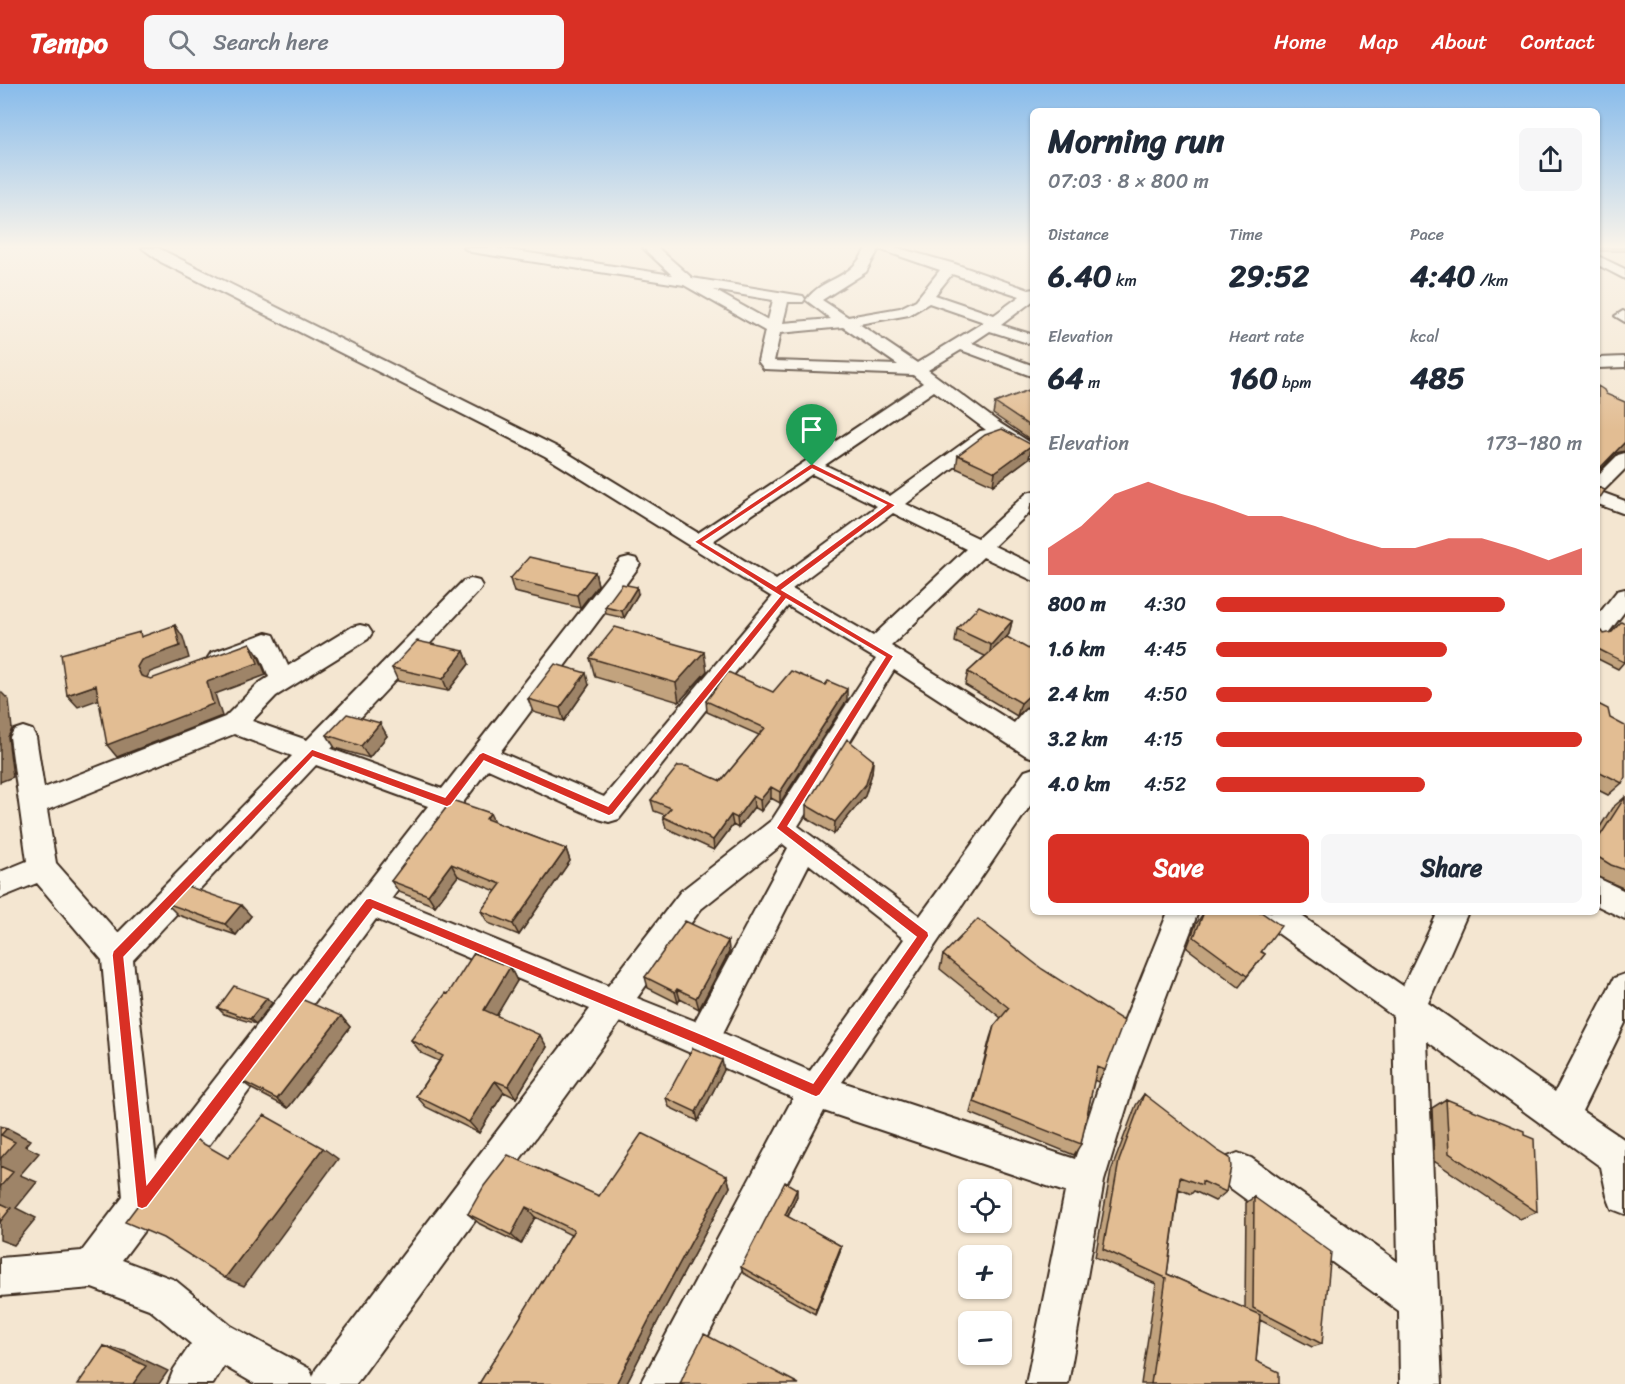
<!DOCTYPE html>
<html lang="en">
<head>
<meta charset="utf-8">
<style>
  body { margin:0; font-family:Sriracha,sans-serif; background:#f6f6f7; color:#1f2937; height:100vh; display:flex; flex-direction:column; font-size:22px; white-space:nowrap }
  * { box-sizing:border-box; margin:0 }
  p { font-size:20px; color:#747a83 }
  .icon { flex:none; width:33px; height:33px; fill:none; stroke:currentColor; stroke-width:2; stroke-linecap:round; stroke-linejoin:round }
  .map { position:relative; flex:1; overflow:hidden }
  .drawer { position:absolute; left:1030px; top:24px; width:570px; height:807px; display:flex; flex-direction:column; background:#fff; border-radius:9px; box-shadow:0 2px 4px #0004 }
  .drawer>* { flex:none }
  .buttons { position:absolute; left:958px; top:1095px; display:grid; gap:12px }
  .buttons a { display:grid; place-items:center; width:54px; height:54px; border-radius:9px; background:#fff; box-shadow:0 2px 4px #0004; font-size:30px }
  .pin { position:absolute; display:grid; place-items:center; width:51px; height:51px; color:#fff; margin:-62px -26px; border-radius:50% 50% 50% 0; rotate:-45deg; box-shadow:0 0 6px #0007 }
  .pin .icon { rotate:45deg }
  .round { display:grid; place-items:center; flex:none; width:63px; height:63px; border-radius:9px; background:#f6f6f7 }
  .summary { display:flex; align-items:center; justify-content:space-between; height:102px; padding:0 18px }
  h1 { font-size:33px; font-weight:700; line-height:45px }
  .figures { display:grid; grid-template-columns:repeat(3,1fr); gap:9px; height:102px; padding:6px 18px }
  .figures div { display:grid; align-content:center }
  .figures b { font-size:30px; font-weight:700 }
  .figures small { font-size:16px; font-weight:400 }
  .figures p { font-size:16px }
  .chart { height:168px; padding:12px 18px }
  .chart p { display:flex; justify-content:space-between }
  .chart svg { width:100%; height:108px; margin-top:6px; fill:#d93025; opacity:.7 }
  .button { display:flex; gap:12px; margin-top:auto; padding:12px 18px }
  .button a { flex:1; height:69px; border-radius:9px; background:#d93025; color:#fff; font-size:24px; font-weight:700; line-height:69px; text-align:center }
  .button a+a { background:#f6f6f7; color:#1f2937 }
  ul { padding:0 18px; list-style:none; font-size:20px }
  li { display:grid; grid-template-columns:96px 72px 1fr; align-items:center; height:45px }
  li i { height:15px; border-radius:8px; background:#d93025 }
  header { display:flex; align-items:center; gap:36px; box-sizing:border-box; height:84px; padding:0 30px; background:#d93025; color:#fff }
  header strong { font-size:28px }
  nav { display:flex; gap:33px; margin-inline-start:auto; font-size:21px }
  .search { width:420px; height:54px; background:#f6f6f7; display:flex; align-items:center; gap:15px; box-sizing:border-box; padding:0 21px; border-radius:9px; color:#747a83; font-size:22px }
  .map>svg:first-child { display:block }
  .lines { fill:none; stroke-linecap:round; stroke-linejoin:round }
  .minor-casing { stroke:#3b2a1e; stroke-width:4 }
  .minor { fill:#fbf7ec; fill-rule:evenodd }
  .wall { fill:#c2a37e; stroke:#3b2a1e; stroke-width:1.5 }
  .shaded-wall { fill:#9e8467; stroke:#3b2a1e; stroke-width:1.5 }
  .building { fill:#e2bd93; stroke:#3b2a1e; stroke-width:1.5 }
  .route { fill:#d93025; stroke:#fff; stroke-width:1.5; fill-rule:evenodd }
</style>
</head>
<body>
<header>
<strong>Tempo</strong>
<div class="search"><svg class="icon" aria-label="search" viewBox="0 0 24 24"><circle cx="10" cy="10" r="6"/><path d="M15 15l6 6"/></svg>Search here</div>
<nav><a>Home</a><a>Map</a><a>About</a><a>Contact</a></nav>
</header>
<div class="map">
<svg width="1625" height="1300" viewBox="0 0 1625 1300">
  <rect width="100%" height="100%" fill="#f4e6d1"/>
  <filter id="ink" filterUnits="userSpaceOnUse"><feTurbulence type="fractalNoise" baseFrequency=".0167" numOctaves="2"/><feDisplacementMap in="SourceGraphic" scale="12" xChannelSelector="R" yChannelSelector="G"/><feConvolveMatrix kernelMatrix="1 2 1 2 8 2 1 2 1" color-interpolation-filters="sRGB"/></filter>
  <g filter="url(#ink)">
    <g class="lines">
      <defs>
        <path id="minor" d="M 142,164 L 158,164 L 559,364 L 698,449 L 923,299 L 913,291 L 764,285 L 758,277 L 765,247 L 684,201 L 471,168 L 464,164 L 496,164 L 672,191 L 643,164 L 658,164 L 692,194 L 803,212 L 805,215 L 803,218 L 788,218 L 783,239 L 831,235 L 806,216 C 825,191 850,198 866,164 L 898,164 L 955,180 L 1029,206 L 1034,205 L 1034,216 L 1001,241 L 1034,251 L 1034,261 L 990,247 L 972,259 L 1034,282 L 1034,293 L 961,266 L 928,286 L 1001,340 L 1034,361 L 1034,374 L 995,352 L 906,420 L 978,454 L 1027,409 L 1034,407 L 1034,424 L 994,462 L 1034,481 L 1034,497 L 983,473 L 891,562 L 1014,639 L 1025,626 L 1034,624 L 1034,674 L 1025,671 L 894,586 L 798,742 L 920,832 L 1025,687 L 1034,684 L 1034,716 L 842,998 L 1075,1075 L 1103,989 L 1168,828 L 1198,828 L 1137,989 L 1104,1097 L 1068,1300 L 1026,1300 L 1065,1108 L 824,1027 L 683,1300 L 640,1300 L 793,1014 L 620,938 L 356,1300 L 255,1300 L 224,1282 L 213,1300 L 168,1300 L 174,1285 L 191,1260 L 149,1225 L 92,1204 L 0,1212 L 0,1174 L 82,1167 L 123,1113 L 102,876 L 37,799 L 0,814 L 0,788 L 27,777 L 10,653 L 14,646 L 23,643 L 32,646 L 36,653 L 44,704 L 225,633 L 258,600 L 269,593 L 259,569 L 219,583 L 211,581 L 207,575 L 211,569 L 266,549 L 274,551 L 288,582 L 352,543 L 360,541 L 368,543 L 372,549 L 368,555 L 276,612 L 252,637 L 307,656 L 463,497 L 471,495 L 479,497 L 482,502 L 479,507 L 331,665 L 442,705 L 621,475 L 629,473 L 637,475 L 640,480 L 637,485 L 500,668 L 604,713 L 772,513 L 545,372 L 161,178 ZM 879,165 L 940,186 L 916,216 L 900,224 L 848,233 L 822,216 L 866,188 ZM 952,190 L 1020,212 L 994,231 L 935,211 ZM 714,206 L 773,216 L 768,236 ZM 929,219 L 984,238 L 917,279 L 859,240 L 909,231 ZM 843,243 L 898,281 L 774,277 L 780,249 ZM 934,307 L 986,346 L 980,347 L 890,412 L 825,381 ZM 812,390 L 877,422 L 776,496 L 713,457 ZM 893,429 L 966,465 L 873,552 L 792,505 ZM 788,522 L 876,575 L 772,736 L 681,807 L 608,902 L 392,814 L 488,685 L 599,735 L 609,738 L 619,735 ZM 234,650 L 292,672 L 118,849 L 56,779 L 47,726 ZM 316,681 L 428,722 L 159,1067 L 156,1076 L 133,876 ZM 783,760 L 788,764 L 695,937 L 637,914 L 701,825 ZM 809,780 L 904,855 L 810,987 L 723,949 ZM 376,835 L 590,925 L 316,1285 L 313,1293 L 310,1285 L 231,1242 L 175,1196 L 122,1176 L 161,1124 L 166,1111 L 161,1098 L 158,1097 L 157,1088 L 159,1093 L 172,1098 L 185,1093 Z
          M 1598,172 L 1625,185 L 1625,195 L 1598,181 Z
          M 1623,227 L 1625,228 L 1625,238 L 1615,232 Z
          M 1625,273 L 1625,283 L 1598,284 L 1598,274 Z
          M 1625,369 L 1625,385 L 1605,405 L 1598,407 L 1598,391 L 1618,371 Z
          M 1598,407 L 1625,417 L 1625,430 L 1598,420 Z
          M 1625,505 L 1625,527 L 1606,552 L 1598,554 L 1598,531 L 1617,507 Z
          M 1598,794 L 1625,807 L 1625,835 L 1598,822 Z
          M 1257,828 L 1296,828 L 1403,902 L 1438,828 L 1468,828 L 1428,919 L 1555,1008 L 1614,894 L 1625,890 L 1625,939 L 1582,1027 L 1625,1056 L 1625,1130 L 1612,1125 L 1607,1112 L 1601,1083 L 1427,957 L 1442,1300 L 1400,1300 L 1399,1227 L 1225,1100 L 1220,1087 L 1225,1074 L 1238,1069 L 1251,1074 L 1398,1178 L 1393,932 L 1261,837 Z"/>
      </defs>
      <!-- minor casing -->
      <use href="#minor" class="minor-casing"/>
      <!-- minor -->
      <use href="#minor" class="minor"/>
    </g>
    <!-- wall -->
    <path class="wall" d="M 1598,164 L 1625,164 L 1625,167 L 1598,167 Z
      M 1034,304 L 1034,358 L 993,330 L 995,319 Z
      M 958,371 L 1029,374 L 993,401 L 956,384 Z
      M 1034,419 L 1034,434 L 1029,432 L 1031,420 Z
      M 595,488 L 598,501 L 580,524 L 514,508 L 510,495 Z
      M 638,510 L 624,534 L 606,530 L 605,523 Z
      M 1012,537 L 1009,550 L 1004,556 L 1034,617 L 1017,632 L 965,601 L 968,588 L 985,572 L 955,558 L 957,545 Z
      M 1598,551 L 1625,577 L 1618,585 L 1598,575 Z
      M 464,567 L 469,580 L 448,607 L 398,597 L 392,584 Z
      M 590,574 L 707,587 L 679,618 L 595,593 Z
      M 589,601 L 564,637 L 533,628 L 528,615 Z
      M 773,608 L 847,616 L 780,719 L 771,714 L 761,727 L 754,723 L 738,744 L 733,741 L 714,766 L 666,744 L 663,733 L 665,731 L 654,727 L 651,716 L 721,697 L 759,651 L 707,628 L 706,617 Z
      M 1598,620 L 1622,699 L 1608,711 L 1598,706 Z
      M 380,639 L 387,652 L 369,674 L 335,664 L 327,651 Z
      M 873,676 L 872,689 L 865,712 L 834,750 L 806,734 L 806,721 Z
      M 1625,713 L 1625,805 L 1598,793 L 1598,746 L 1612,724 Z
      M 494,738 L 566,765 L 570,777 L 519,851 L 488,839 L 481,827 L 496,807 L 458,792 L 435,822 L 399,808 L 391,797 Z
      M 166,819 L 251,832 L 236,851 L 178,831 Z
      M 1204,828 L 1265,870 L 1239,903 L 1187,864 L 1196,840 Z
      M 728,857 L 729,868 L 699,925 L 680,915 L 678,919 L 648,904 L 645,893 Z
      M 943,871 L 1105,986 L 1098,998 L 1094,996 L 1081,1060 L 1074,1071 L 970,1029 L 990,954 L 994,942 L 1001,934 L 940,885 Z
      M 510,883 L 517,897 L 496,931 L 547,963 L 516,1014 L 504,1008 L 479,1049 L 426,1023 L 416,1012 L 439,977 L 421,969 L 411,956 L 448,910 Z
      M 272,919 L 256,940 L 224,930 L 218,924 Z
      M 341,932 L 350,943 L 288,1024 L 252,1005 L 240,996 Z
      M 724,986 L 698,1037 L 669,1023 L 666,1014 Z
      M 1144,1010 L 1226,1108 L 1215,1117 L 1194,1107 L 1191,1110 L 1179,1105 L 1167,1190 L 1245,1225 L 1246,1119 L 1254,1113 L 1322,1260 L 1312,1263 L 1260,1236 L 1256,1277 L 1279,1300 L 1141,1300 L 1156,1200 L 1095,1173 L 1111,1087 L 1136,1021 Z
      M 1446,1015 L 1537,1128 L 1520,1135 L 1434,1077 L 1432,1024 Z
      M 727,1092 L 730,1103 L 659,1235 L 626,1300 L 479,1300 L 571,1151 L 535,1133 L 521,1160 L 480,1140 L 468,1130 L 599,1112 Z
      M 797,1112 L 788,1133 L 841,1162 L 840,1168 L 815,1230 L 743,1189 L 741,1183 Z"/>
    <!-- shaded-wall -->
    <path class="shaded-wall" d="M 1625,358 L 1625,367 L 1616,369 L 1598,389 L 1598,386 Z
      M 1032,361 L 1029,374 L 993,401 L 995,388 Z
      M 595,488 L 598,501 L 580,524 L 577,511 Z
      M 637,503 L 638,510 L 624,534 L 622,527 Z
      M 1012,537 L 1009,550 L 989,574 L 991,561 Z
      M 175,541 L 183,553 L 189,574 L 150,588 L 146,595 L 141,592 L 137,583 L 141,576 Z
      M 250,559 L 258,571 L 266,591 L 215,610 L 222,632 L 117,673 L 107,661 L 207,598 Z
      M 464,567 L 469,580 L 448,607 L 443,595 Z
      M 704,568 L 707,587 L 679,618 L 676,599 Z
      M 586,589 L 589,601 L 564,637 L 560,624 Z
      M 96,601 L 106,613 L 78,623 L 67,611 Z
      M 847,605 L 847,616 L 780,719 L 780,708 Z
      M 0,607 L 9,616 L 12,645 L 8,653 L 13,693 L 0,698 Z
      M 1034,607 L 1034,617 L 1017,632 L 1021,619 Z
      M 380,639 L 387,652 L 369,674 L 361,662 Z
      M 873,676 L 872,689 L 865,712 L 834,750 L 835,738 Z
      M 771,703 L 771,714 L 761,727 L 760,716 Z
      M 753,712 L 754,723 L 738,744 L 737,734 Z
      M 490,729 L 496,742 L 486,735 Z
      M 731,731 L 733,741 L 714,766 L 713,756 Z
      M 566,765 L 570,777 L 519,851 L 513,840 Z
      M 451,780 L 458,792 L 435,822 L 428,811 Z
      M 241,821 L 251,832 L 236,851 L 225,840 Z
      M 728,857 L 729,868 L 699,925 L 696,914 Z
      M 510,883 L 517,897 L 492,939 L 484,926 Z
      M 677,905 L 680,915 L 678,919 L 675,908 Z
      M 267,914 L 272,919 L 256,940 L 250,935 Z
      M 341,932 L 350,943 L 288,1024 L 277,1015 Z
      M 540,951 L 547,963 L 516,1014 L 508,1002 Z
      M 722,976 L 724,986 L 698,1037 L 696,1028 Z
      M 495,997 L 504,1008 L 479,1049 L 469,1038 Z
      M 7,1044 L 30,1056 L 25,1062 L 39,1069 L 20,1091 L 37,1098 L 16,1124 L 36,1134 L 14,1161 L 0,1156 L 1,1051 Z
      M 323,1064 L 338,1075 L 244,1202 L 225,1194 Z
      M 727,1092 L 730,1103 L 659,1235 L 626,1300 L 616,1300 L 653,1228 Z
      M 797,1105 L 797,1112 L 785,1138 L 785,1131 Z
      M 526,1123 L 535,1133 L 521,1160 L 511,1151 Z
      M 841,1162 L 840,1168 L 815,1230 L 816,1225 Z
      M 104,1262 L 128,1268 L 168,1287 L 159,1300 L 133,1300 Z"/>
    <!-- building -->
    <path class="building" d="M 1598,302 L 1604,306 L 1606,310 L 1625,318 L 1625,358 L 1598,386 Z
      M 1034,304 L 1034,345 L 995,319 Z
      M 1002,345 L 1032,361 L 995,388 L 958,371 L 985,351 Z
      M 1598,403 L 1605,406 L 1598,417 Z
      M 529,473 L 595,488 L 577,511 L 510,495 Z
      M 622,500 L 637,503 L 622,527 L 605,523 Z
      M 979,522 L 1012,537 L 991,561 L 957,545 Z
      M 1621,538 L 1625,540 L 1625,577 L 1624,578 L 1598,565 L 1598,551 L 1602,547 L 1604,550 L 1612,548 Z
      M 175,541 L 180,562 L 141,576 L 137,583 L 141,592 L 151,595 L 250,559 L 258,579 L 207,598 L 213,620 L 107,661 L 96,601 L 67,611 L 61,570 L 140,548 L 141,553 Z
      M 615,543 L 704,568 L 676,599 L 590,574 Z
      M 1007,553 L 1034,568 L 1034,607 L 1021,619 L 968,588 Z
      M 417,557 L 464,567 L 443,595 L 392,584 Z
      M 555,580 L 586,589 L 560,624 L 528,615 Z
      M 791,587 L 825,601 L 828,597 L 847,605 L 780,708 L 771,703 L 760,716 L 753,712 L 737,734 L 731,731 L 713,756 L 663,733 L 671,724 L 651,716 L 678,682 L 686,682 L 721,697 L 765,644 L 706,617 L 728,588 L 773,608 Z
      M 1598,620 L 1608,625 L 1610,634 L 1625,642 L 1625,693 L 1622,699 L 1598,687 Z
      M 347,630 L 380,639 L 361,662 L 327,651 Z
      M 847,655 L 873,676 L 866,700 L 835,738 L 806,721 Z
      M 1625,713 L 1625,786 L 1611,781 L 1598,773 L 1598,755 Z
      M 452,716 L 490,729 L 486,735 L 566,765 L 513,840 L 481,827 L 501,800 L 451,780 L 428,811 L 391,797 Z
      M 184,801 L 241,821 L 225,840 L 166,819 Z
      M 1204,828 L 1261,828 L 1281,842 L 1261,868 L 1265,870 L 1247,892 L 1194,853 Z
      M 978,835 L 1042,885 L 1124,937 L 1105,986 L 1097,983 L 1081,1060 L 974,1018 L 994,942 L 1009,924 L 943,871 Z
      M 685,837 L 728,857 L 696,914 L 677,905 L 675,908 L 645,893 Z
      M 474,869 L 510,883 L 484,926 L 540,951 L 508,1002 L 495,997 L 469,1038 L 416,1012 L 443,972 L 411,956 L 446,909 L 448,910 Z
      M 234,902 L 267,914 L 250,935 L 218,924 Z
      M 301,915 L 341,932 L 277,1015 L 240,996 Z
      M 693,964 L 722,976 L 696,1028 L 666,1014 Z
      M 1144,1010 L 1218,1067 L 1230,1074 L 1231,1083 L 1226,1108 L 1202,1097 L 1202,1101 L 1180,1093 L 1167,1190 L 1260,1231 L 1256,1277 L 1279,1288 L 1279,1300 L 1151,1300 L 1166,1194 L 1103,1165 L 1119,1077 Z
      M 1446,1015 L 1524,1047 L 1524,1051 L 1534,1055 L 1537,1128 L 1449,1069 Z
      M 264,1031 L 323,1064 L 225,1194 L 163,1154 L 125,1138 L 190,1052 L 228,1074 Z
      M 0,1042 L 7,1044 L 1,1051 L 15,1058 L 0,1075 Z
      M 642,1049 L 727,1092 L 653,1228 L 616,1300 L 479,1300 L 574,1146 L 526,1123 L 511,1151 L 468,1130 L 484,1102 L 508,1071 L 599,1112 Z
      M 0,1082 L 13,1088 L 0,1103 Z
      M 785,1098 L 797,1105 L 785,1131 L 841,1162 L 816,1225 L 741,1183 Z
      M 1254,1113 L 1331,1168 L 1322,1260 L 1253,1224 Z
      M 0,1119 L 11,1124 L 0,1138 Z
      M 704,1250 L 799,1300 L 680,1300 L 690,1277 Z
      M 104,1262 L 146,1282 L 133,1300 L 78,1300 Z"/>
  </g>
  <!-- sky -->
  <linearGradient id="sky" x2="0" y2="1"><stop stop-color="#87bbeb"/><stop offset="0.47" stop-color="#faf4ea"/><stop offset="1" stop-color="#faf4ea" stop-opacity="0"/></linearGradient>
  <rect width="1625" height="346" fill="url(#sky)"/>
  <!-- route -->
  <path class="route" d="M 812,379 L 896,421 L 782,506 L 894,572 L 788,742 L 928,848 L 929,852 L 820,1011 L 816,1013 L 811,1011 L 698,961 L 373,825 L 147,1123 L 142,1125 L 137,1123 L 112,871 L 113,867 L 312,665 L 445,713 L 479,670 L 483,668 L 608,722 L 780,512 L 694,458 ZM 812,385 L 886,421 L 776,502 L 703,458 ZM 786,515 L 885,573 L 776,744 L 916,853 L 813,999 L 706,952 L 370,814 L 366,815 L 147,1100 L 124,873 L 313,673 L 447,723 L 451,721 L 484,677 L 609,732 L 613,730 Z"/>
</svg>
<div class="buttons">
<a><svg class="icon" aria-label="locate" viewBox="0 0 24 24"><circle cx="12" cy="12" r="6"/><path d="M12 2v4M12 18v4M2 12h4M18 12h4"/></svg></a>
<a>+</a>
<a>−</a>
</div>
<div class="pin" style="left:812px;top:382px;background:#1e9e55"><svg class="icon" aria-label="arrive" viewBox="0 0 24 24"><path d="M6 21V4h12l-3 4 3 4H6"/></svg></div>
<section class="drawer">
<div class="summary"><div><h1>Morning run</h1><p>07:03 · 8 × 800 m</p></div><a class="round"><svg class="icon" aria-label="share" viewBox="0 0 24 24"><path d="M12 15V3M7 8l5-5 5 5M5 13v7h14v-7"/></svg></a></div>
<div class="figures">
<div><p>Distance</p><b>6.40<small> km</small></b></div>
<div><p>Time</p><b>29:52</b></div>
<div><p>Pace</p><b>4:40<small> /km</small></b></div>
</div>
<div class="figures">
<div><p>Elevation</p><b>64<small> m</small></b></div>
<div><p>Heart rate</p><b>160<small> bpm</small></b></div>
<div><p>kcal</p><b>485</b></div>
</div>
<div class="chart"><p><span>Elevation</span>173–180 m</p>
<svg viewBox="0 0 160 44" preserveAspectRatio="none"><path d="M0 44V33L10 24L20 11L30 6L40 11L50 15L60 20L70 20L80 24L90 29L100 33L110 33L120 29L130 29L140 33L150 38L160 33V44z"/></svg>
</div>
<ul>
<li><b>800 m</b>4:30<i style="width:79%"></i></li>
<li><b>1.6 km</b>4:45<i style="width:63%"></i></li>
<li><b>2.4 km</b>4:50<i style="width:59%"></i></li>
<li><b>3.2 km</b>4:15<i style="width:100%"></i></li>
<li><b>4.0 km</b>4:52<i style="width:57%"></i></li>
</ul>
<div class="button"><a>Save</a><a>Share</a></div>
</section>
</div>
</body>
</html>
